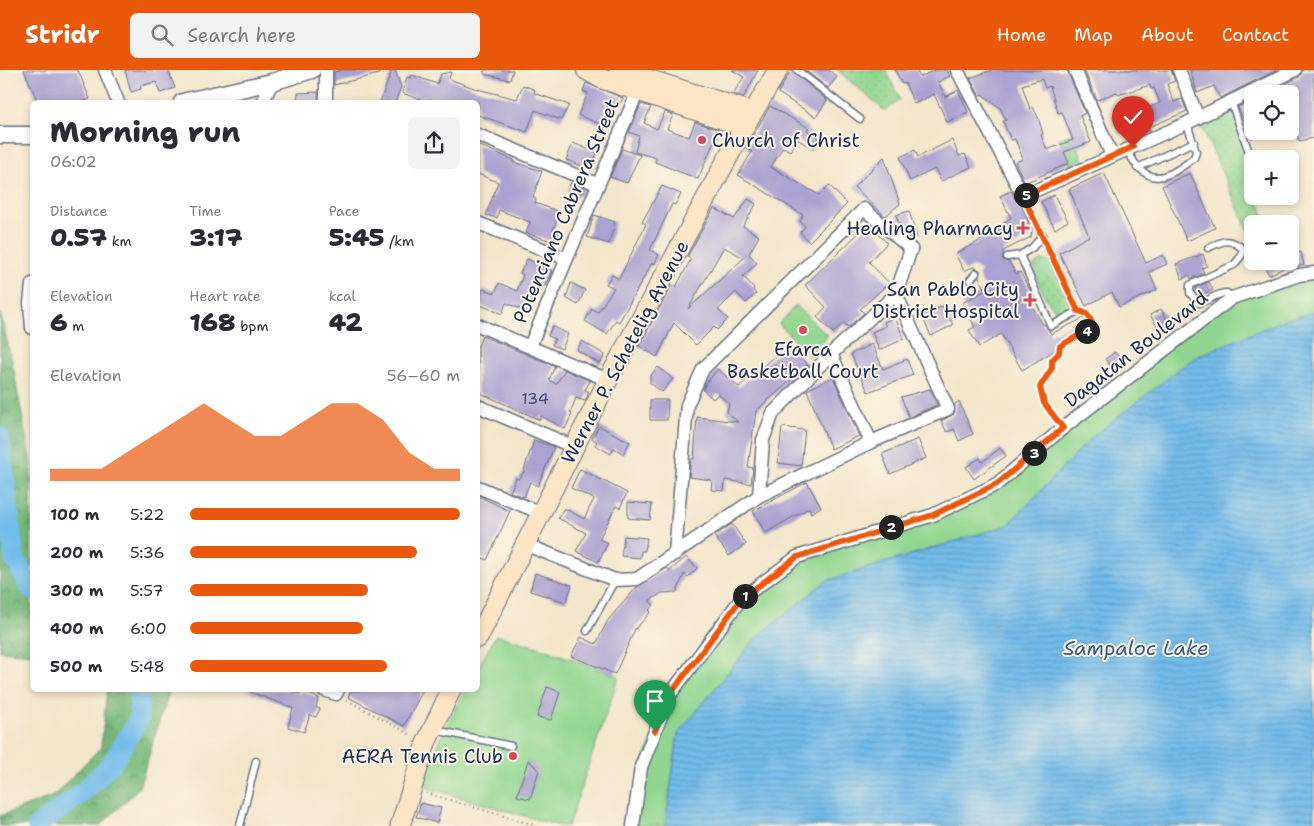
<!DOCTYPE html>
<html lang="en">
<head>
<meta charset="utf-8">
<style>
  body { margin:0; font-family:"Shantell Sans",sans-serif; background:#f2f2f3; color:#2b2b33; height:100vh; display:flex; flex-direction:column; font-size:19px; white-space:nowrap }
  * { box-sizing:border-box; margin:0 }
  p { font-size:16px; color:#7c7c81 }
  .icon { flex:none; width:28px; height:28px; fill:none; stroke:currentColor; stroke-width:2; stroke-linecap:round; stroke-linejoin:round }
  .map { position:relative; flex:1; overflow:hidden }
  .side { position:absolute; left:30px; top:30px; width:450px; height:592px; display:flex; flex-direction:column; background:#fff; border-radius:8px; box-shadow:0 2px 8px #0003 }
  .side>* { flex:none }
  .buttons { position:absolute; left:1244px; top:15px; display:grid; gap:10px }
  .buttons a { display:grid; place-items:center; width:55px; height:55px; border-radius:8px; background:#fff; box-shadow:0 2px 8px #0003; font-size:25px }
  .pin { position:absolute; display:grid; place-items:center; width:42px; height:42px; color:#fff; margin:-51px -21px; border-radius:50% 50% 50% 0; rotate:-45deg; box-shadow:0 0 5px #0007 }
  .pin .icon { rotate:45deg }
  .km { position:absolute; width:25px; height:25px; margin:-12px; border-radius:50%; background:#222; color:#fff; font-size:14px; line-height:25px; text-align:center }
  .round { display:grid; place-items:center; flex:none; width:52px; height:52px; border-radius:8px; background:#f2f2f3 }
  .headline { display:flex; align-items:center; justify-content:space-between; height:85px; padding:0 20px }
  h1 { font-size:28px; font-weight:800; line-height:38px }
  .figures { display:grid; grid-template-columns:repeat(3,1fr); gap:8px; height:85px; padding:5px 20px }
  .figures div { display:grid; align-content:center }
  .figures b { font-size:25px; font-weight:800 }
  .figures small { font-size:14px; font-weight:400 }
  .figures p { font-size:14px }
  .chart { height:140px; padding:10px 20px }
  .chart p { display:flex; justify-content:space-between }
  .chart svg { width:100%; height:90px; margin-top:5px; fill:#ea580c; opacity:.7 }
  ul { padding:0 20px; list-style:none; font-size:16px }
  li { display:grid; grid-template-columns:80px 60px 1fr; align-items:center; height:38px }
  li i { height:12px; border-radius:6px; background:#ea580c }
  header { display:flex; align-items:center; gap:30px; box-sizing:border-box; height:70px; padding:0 25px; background:#ea580c; color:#fff }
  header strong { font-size:24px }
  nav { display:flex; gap:28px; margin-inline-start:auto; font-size:18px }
  .search { width:350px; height:45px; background:#f2f2f3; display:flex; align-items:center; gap:12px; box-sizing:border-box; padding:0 18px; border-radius:8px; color:#7c7c81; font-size:19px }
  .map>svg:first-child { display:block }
  .grass { fill:url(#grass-dots); stroke:#568277 }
  .forest { fill:url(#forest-crowns); stroke:#48736c }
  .green { fill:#91d690; stroke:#568277 }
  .water { fill:url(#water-rules); stroke:#4676a4 }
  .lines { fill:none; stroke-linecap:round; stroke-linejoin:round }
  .river { stroke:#72bceb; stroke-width:20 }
  .building { fill:#aca2d1; fill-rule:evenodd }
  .service-casing { stroke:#676f84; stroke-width:9 }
  .minor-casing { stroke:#676f84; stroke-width:15 }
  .tertiary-casing { stroke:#676f84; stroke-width:19 }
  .secondary-casing { stroke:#676f84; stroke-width:21 }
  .path { stroke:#676f84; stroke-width:2; stroke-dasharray:1 4; stroke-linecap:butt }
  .service { stroke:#fff; stroke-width:6 }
  .minor { stroke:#fff; stroke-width:12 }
  .tertiary { stroke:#fff; stroke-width:16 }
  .secondary { stroke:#fee5c5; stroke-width:19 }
  .route-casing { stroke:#fff; stroke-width:10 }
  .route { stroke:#ea580c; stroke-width:6 }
  .poi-dot { fill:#d1495b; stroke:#fcf5e5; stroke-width:2 }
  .labels { text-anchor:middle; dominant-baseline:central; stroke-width:4; stroke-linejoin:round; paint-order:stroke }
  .number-label { font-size:16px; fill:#3f4c7b }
  .poi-label { font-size:19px; fill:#1b2f5e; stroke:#fcf5e5; text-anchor:end }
  .street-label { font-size:19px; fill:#1b2f5e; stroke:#fcf5e5 }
  .water-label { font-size:20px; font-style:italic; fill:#355988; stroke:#fcf5e5 }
</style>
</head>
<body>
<header>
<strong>Stridr</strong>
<div class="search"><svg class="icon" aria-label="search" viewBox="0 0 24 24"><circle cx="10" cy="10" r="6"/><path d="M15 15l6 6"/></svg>Search here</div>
<nav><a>Home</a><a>Map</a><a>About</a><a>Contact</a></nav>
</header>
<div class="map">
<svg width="1314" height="756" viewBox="0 0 1314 756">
  <defs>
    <pattern id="grass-dots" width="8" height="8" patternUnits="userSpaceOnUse" patternTransform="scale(1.25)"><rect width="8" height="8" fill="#91d690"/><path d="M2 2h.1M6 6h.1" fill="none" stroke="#7cb87f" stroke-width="1.8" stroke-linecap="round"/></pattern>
    <pattern id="forest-crowns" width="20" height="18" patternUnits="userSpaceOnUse" patternTransform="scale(1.25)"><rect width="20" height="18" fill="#74b77a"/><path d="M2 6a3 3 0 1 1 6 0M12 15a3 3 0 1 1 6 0" fill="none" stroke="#5e9567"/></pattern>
    <pattern id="water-rules" width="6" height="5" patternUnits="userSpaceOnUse" patternTransform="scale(1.25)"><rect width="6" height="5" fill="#72bceb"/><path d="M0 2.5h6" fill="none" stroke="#5d99c2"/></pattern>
  </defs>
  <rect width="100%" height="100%" fill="#fcf5e5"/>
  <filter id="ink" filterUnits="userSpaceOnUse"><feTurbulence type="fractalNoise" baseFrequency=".02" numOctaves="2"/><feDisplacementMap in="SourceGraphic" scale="10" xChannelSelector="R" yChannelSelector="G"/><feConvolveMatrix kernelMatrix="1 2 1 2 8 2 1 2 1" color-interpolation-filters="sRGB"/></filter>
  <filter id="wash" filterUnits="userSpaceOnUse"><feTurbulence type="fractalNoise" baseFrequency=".0096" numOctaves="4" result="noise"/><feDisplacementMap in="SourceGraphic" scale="20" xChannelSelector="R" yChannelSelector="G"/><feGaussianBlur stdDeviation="1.12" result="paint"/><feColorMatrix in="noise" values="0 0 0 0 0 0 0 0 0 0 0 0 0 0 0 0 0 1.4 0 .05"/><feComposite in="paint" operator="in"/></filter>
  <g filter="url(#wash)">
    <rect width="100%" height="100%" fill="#f3e7cb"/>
    <!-- grass -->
    <path class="grass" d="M 837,0 L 886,0 L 900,30 L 885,41 Z
      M 1231,32 L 1252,106 L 1252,126 L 1258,126 L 1266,154 L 1252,154 L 1252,170 L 1198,48 Z
      M 1073,63 L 1084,93 L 1071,98 L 1059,68 Z
      M 1043,190 L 1052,193 L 1073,235 L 1069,243 L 1064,245 C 1051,244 1033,207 1034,195 Z"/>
    <!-- forest -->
    <path class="forest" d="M 0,243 L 12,291 L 31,394 L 32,584 L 0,581 Z
      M 107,620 L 169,620 L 139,718 L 100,756 L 0,756 L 0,746 L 53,726 L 101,677 Z"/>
    <!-- green -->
    <path class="green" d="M 1314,203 L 1314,242 L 1284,250 L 1093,366 L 1008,455 L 826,511 L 678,664 L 665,756 L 633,756 L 641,697 L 669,626 L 741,529 L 797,487 L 933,445 L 997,414 L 1232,228 Z
      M 796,235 L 828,266 L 809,285 L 779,254 Z
      M 496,565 L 538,577 L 619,606 L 568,756 L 559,756 L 421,716 L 446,656 L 465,620 L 478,620 L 478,598 Z"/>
    <!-- water -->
    <path class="water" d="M 1314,242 L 1314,756 L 665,756 L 678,664 L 756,568 L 826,511 L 1008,455 L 1093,366 L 1195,287 L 1284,250 Z"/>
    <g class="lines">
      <!-- river -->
      <path class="river" d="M 0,367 L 14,488 L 32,520
        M 37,756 L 82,723 L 112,693 L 139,649 L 139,620"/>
    </g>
    <g id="blocks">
      <!-- building -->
      <path class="building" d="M 24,0 L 78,0 L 90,29 L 82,32 L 38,32 Z
        M 125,0 L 168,0 L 175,18 L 160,23 L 156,12 L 140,16 L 141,19 L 131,22 Z
        M 342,0 L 378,0 L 379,4 L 334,15 L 334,2 Z
        M 392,0 L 395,0 L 401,17 L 395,32 L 380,32 Z
        M 484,0 L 513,0 L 510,10 L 484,4 Z
        M 732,0 L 758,0 L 744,27 L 733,24 L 744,7 Z
        M 791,0 L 827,30 L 816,47 L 778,23 Z
        M 805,0 L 829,0 L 837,7 L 828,18 Z
        M 895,0 L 916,0 L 920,7 L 935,0 L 947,0 L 950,6 L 938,12 L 945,27 L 958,20 L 968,42 L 947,52 L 934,24 L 914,34 L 905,13 L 902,14 Z
        M 992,0 L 1067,0 L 1085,43 L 1080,46 L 1091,72 L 1064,82 L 1069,93 L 1025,113 L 1015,92 L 1023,89 L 1015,69 L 1011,70 L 1007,61 L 1003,51 L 1006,50 L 1000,38 L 982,24 L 979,25 L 970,8 ZM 1042,9 L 1045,18 L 1050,16 L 1058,43 L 1062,42 L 1073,70 L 1047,80 L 1041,65 L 1043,64 L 1038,47 L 1033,37 L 1030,39 L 1022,15 Z
        M 1084,0 L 1171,0 L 1175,11 L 1167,14 L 1174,32 L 1182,29 L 1187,41 L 1149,57 L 1150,60 L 1140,65 L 1136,56 L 1119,63 L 1113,46 L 1129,40 L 1130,43 L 1142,38 L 1142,40 L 1160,33 L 1154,18 L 1151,19 L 1150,15 L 1118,25 L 1117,22 L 1097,30 Z
        M 1190,0 L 1277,0 L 1220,28 L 1214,16 L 1197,23 Z
        M 1303,0 L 1314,0 L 1314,68 L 1299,71 L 1296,61 L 1290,62 L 1290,16 L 1285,19 L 1284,15 L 1299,7 Z
        M 451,2 L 449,9 L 477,19 L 517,29 L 523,15 L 535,20 L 534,23 L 569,35 L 561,50 L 535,40 L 527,62 L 478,45 L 478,32 L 440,32 L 429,30 L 428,32 L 402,23 L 407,7 L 411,8 L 412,5 L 437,14 L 441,4 Z
        M 586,13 L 623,28 L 619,36 L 614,33 L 604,56 L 578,45 L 588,23 L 583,21 Z
        M 318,22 L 318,32 L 297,32 L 298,23 Z
        M 1252,30 L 1252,69 L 1238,37 Z
        M 641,34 L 651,37 L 644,53 L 657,59 L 665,42 L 673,45 L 667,59 L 689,67 L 695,52 L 719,60 L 698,109 L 655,92 L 657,88 L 635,82 L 639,66 L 629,62 Z
        M 770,36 L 809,58 L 807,60 L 820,69 L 813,79 L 797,69 L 790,81 L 783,77 L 771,97 L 819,125 L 829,115 L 847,134 L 809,172 L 800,162 L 805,157 L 800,151 L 803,145 L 738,105 L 752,82 L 746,78 Z
        M 952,70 L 959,86 L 965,84 L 971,97 L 941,111 L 935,99 L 910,111 L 900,87 L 915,80 L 918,87 Z
        M 573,73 L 597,83 L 591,99 L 566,90 Z
        M 478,75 L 514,90 L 513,92 L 542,101 L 533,127 L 536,129 L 535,133 L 560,142 L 553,160 L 559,162 L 555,172 L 526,163 L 530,152 L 499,140 L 497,148 L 486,145 L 498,112 L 478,104 Z
        M 622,79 L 640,85 L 627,113 L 610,107 Z
        M 884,87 L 900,134 L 885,146 L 854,117 Z
        M 1104,103 L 1146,193 L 1163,185 L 1167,194 L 1149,202 L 1157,220 L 1119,237 L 1112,222 L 1086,236 L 1059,183 L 1089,166 L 1069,119 Z
        M 1190,103 L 1215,158 L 1187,171 L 1162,116 Z
        M 571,112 L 584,117 L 581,126 L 568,122 Z
        M 662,116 L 681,124 L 675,135 L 672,134 L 650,180 L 659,185 L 654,195 L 652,193 L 619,252 L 616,250 L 607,264 L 585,251 L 592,239 L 598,242 L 614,218 L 606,214 L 612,205 L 619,209 L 646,154 L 642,152 Z
        M 1011,121 L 1016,130 L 1021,134 L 1032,160 L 1031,167 L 1003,181 L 1003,190 L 1009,192 L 1016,204 L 1020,202 L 1032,224 L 1027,227 L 1043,255 L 1045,254 L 1051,264 L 1088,246 L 1093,256 L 1056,274 L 1059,278 L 1022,300 L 1001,264 L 979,277 L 969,260 L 975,257 L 962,233 L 986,220 L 979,207 L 980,200 L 973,197 L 964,201 L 955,184 L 1006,157 L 1004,152 L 1011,148 L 1000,126 Z
        M 1054,125 L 1068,151 L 1055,159 L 1041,132 Z
        M 748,129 L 756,134 L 743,156 L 759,166 L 749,184 L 757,193 L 743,206 L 754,218 L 753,220 L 756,224 L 746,233 L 736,222 L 718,240 L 728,249 L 717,260 L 714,257 L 696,275 L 674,253 L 657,287 L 639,276 L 672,215 L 676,217 L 691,189 L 687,187 L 714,138 L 734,149 ZM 724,177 L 744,188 L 688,239 Z
        M 909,141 L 917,167 L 912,169 L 901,160 L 896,145 Z
        M 594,145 L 615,152 L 609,174 L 587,167 Z
        M 868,154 L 887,173 L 869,192 L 889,213 L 860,239 L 864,243 L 848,257 L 844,253 L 833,263 L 817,247 L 826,237 L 805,215 Z
        M 1301,182 L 1304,195 L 1290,198 L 1290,195 L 1269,205 L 1262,191 L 1290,191 L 1290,185 Z
        M 1203,184 L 1207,196 L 1202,198 L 1204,203 L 1191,209 L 1190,205 L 1182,209 L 1176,194 Z
        M 527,189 L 552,201 L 545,216 L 540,213 L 529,242 L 506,233 L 502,244 L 478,234 L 483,219 L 495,223 L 499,213 L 517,221 L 523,205 L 520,203 Z
        M 1209,212 L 1213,220 L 1199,226 L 1195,218 Z
        M 571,213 L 585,220 L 578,235 L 566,228 Z
        M 943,236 L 953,255 L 931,266 L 922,246 Z
        M 1161,239 L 1170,255 L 1160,261 L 1150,245 Z
        M 895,247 L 904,269 L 879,280 L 872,262 L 886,256 L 884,252 Z
        M 552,256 L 568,264 L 562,279 L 552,275 L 555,269 L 548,266 Z
        M 482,266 L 555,296 L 549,310 L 556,314 L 565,300 L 590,311 L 585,320 L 589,322 L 585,331 L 576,328 L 570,343 L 572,344 L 565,359 L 541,346 L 540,350 L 478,322 L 478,276 Z
        M 783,270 L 808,295 L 756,341 L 748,397 L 753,398 L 751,414 L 725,410 L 724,421 L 711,420 L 712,410 L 689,407 L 691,389 L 694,389 L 697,347 L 738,352 L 727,342 L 729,333 L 718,324 L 713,329 L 703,320 L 706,313 L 718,299 L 739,317 L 778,283 L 774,280 Z
        M 582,271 L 605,285 L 600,294 L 577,280 Z
        M 872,274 L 883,299 L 907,289 L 913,305 L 868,322 L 851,284 Z
        M 1115,282 L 1123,293 L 1114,300 L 1105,289 Z
        M 658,297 L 673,309 L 662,322 L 650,313 L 650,306 Z
        M 833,307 L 859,366 L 831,379 L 807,320 Z
        M 930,319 L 937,335 L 909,347 L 901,327 Z
        M 650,330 L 668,330 L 667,350 L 650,350 Z
        M 959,331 L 973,364 L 959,371 L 954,359 L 947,362 L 941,351 L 954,344 L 955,334 Z
        M 599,356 L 630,372 L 623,384 L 614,378 L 611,384 L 595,375 L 597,372 L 592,368 Z
        M 782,357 L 805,360 L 801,396 L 778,393 Z
        M 918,369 L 926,388 L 890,404 L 882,384 Z
        M 534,370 L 554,377 L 538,416 L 530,412 L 524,427 L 510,422 L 516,408 L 518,409 L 523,403 Z
        M 1000,378 L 1006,386 L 974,409 L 966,397 L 980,388 L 982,392 Z
        M 580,399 L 627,423 L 620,438 L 616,436 L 599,469 L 608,473 L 598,492 L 576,481 L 586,463 L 558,448 L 564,438 L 584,449 L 594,429 L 571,418 Z
        M 807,412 L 821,437 L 811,443 L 809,438 L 765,463 L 753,441 Z
        M 478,426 L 510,441 L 487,490 L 478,486 Z
        M 628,432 L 652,434 L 650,450 L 628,448 Z
        M 732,454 L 746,474 L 729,486 L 714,466 Z
        M 624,466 L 647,468 L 645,481 L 641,481 L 640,488 L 621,486 Z
        M 686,487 L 697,498 L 688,507 L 684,504 L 677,522 L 662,523 L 649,531 L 654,535 L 649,540 L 651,542 L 635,559 L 615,604 L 571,586 L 581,567 L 596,574 L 608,550 L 637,517 L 667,498 L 670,501 Z
        M 535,503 L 572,515 L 566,532 L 530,521 Z
        M 547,617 L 560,622 L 551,650 L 537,647 Z
        M 245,620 L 289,620 L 301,624 L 302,621 L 319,628 L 316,637 L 320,639 L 316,647 L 310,645 L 304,662 L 288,657 L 293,638 Z
        M 351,620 L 423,620 L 404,656 L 348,627 Z
        M 528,690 L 539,700 L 530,729 L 517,726 Z
        M 421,733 L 441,738 L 437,753 L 416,747 Z"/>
    </g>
  </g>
  <g filter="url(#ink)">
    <use href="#blocks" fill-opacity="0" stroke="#676f84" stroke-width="1"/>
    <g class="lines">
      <defs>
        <path id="service" d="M 797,0 L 860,49
          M 1231,32 L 1249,82
          M 1127,80 C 1146,117 1164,112 1194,88 L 1196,82 L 1187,53
          M 1137,98 L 1194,72
          M 1023,126 L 1078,241 L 1051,256 L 1020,185 L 1032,178 L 1043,165
          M 1208,178 C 1222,171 1229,167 1242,178 L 1242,185 L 1234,195 L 1190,215 L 1190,223 L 1198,233 C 1209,232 1215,223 1227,223 L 1232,228
          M 1007,187 L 1020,185
          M 974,219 L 970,210 L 976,203
          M 587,561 L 615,510
          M 435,660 L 511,676
          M 240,756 L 256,691"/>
        <path id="minor" d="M 105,0 L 118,32
          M 326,0 L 326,32
          M 957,0 L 1023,126 L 1187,53 L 1295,0
          M 1075,0 L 1112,86
          M 1179,0 L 1198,48
          M 263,32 L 272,12
          M 478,65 L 597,114
          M 478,153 L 567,189
          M 32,214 L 30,233 L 32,258
          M 478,255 L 608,310
          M 530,276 L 640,16
          M 831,284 L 871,372
          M 478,336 L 574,377
          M 478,417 L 541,443
          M 524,474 L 615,510 L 637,509 L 759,426 L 871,372 L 948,339 L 896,224
          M 675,484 L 687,335 L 703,299 L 864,139 L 911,179 L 896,224 L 831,284 L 773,343 L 763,370 L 759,426
          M 324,620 L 336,624 L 338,620
          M 633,756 L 641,697 L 669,626 L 741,529 L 797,487 L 933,445 L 997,414 L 1063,358 L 1232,228 L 1299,205 L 1314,203"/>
        <path id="tertiary" d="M 182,32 L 272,12 L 312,0
          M 0,65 L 32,65"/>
        <path id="secondary" d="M 586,0 L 602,9 L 745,57
          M 619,0 L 753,42
          M 478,568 L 608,310 L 746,54 L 778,0
          M 400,756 L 426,673 L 451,620"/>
      </defs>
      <!-- service casing -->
      <use href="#service" class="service-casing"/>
      <!-- minor casing -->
      <use href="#minor" class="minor-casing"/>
      <!-- tertiary casing -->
      <use href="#tertiary" class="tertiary-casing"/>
      <!-- secondary casing -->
      <use href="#secondary" class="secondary-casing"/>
      <!-- path -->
      <path class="path" d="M 1056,349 L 1045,333 L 1040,317 L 1051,299 L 1052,290 L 1059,283 L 1061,276 L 1094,257 L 1086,243
        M 347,630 L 413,666
        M 426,723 L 534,755"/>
      <!-- service -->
      <use href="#service" class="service"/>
      <!-- minor -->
      <use href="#minor" class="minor"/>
      <!-- tertiary -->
      <use href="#tertiary" class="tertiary"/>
      <!-- secondary -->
      <use href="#secondary" class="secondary"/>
    </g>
  </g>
  <g class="lines" filter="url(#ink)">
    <defs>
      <path id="route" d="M 655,661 L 669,626 L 741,529 L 797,487 L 933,445 L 997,414 L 1063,358 L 1044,333 L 1040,317 L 1052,298 L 1052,290 L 1059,283 L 1060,276 L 1094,257 C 1090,248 1088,242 1078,241 L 1023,126 L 1133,77"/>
    </defs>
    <!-- route casing -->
    <use href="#route" class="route-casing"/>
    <!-- route -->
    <use href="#route" class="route"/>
  </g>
  <!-- markers -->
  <g class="poi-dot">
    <circle cx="702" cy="70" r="5"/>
    <path d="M1020.5 150.5h5v5h5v5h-5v5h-5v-5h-5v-5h5z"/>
    <path d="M1027.5 222.5h5v5h5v5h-5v5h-5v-5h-5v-5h5z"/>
    <circle cx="803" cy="260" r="5"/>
    <circle cx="513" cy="686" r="5"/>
  </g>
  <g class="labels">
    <!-- number labels -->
    <g class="number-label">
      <text x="535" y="328">134</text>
    </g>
    <!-- poi labels -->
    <g class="poi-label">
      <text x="712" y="70" text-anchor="start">Church of Christ</text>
      <text x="1013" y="158">Healing Pharmacy</text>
      <text x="1019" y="219">San Pablo City<tspan x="1019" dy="22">District Hospital</tspan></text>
      <text x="803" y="279" text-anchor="middle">Efarca<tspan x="803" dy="22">Basketball Court</tspan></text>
      <text x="503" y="686">AERA Tennis Club</text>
    </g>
    <!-- street labels -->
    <g class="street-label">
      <text transform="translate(566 141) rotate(-67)">Potenciano Cabrera Street</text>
      <text transform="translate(1136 279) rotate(-38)">Dagatan Boulevard</text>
      <text transform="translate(625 282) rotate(-62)">Werner P. Schetelig Avenue</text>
    </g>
    <!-- water labels -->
    <g class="water-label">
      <text x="1136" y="578">Sampaloc Lake</text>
    </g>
  </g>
</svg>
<div class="buttons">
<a><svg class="icon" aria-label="locate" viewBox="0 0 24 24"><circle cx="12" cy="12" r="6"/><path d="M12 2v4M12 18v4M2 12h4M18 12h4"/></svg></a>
<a>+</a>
<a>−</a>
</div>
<div class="pin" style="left:655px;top:661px;background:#1e9e55"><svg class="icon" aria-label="arrive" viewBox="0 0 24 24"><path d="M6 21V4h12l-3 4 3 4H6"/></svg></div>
<div class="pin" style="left:1133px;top:77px;background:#d93025"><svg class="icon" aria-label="check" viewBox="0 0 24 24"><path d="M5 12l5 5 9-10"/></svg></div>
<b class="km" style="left:745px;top:526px">1</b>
<b class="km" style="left:891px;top:457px">2</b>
<b class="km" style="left:1034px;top:383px">3</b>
<b class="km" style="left:1087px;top:261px">4</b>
<b class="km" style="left:1026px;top:125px">5</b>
<section class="side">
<div class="headline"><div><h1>Morning run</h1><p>06:02</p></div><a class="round"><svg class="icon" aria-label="share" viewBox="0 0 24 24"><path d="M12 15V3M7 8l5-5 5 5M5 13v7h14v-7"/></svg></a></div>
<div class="figures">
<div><p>Distance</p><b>0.57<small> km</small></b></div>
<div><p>Time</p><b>3:17</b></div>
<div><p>Pace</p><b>5:45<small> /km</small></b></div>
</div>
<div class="figures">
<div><p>Elevation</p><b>6<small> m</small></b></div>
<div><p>Heart rate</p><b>168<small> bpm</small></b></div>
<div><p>kcal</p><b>42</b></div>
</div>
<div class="chart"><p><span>Elevation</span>56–60 m</p>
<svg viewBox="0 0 160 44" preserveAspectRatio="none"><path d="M0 44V38L10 38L20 38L30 30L40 22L50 14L60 6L70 14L80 22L90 22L100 14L110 6L120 6L130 14L140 30L150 38L160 38V44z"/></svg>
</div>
<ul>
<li><b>100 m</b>5:22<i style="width:100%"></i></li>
<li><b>200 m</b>5:36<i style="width:84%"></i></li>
<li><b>300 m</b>5:57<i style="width:66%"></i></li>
<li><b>400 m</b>6:00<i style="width:64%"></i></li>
<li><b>500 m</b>5:48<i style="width:73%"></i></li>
</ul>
</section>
</div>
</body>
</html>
